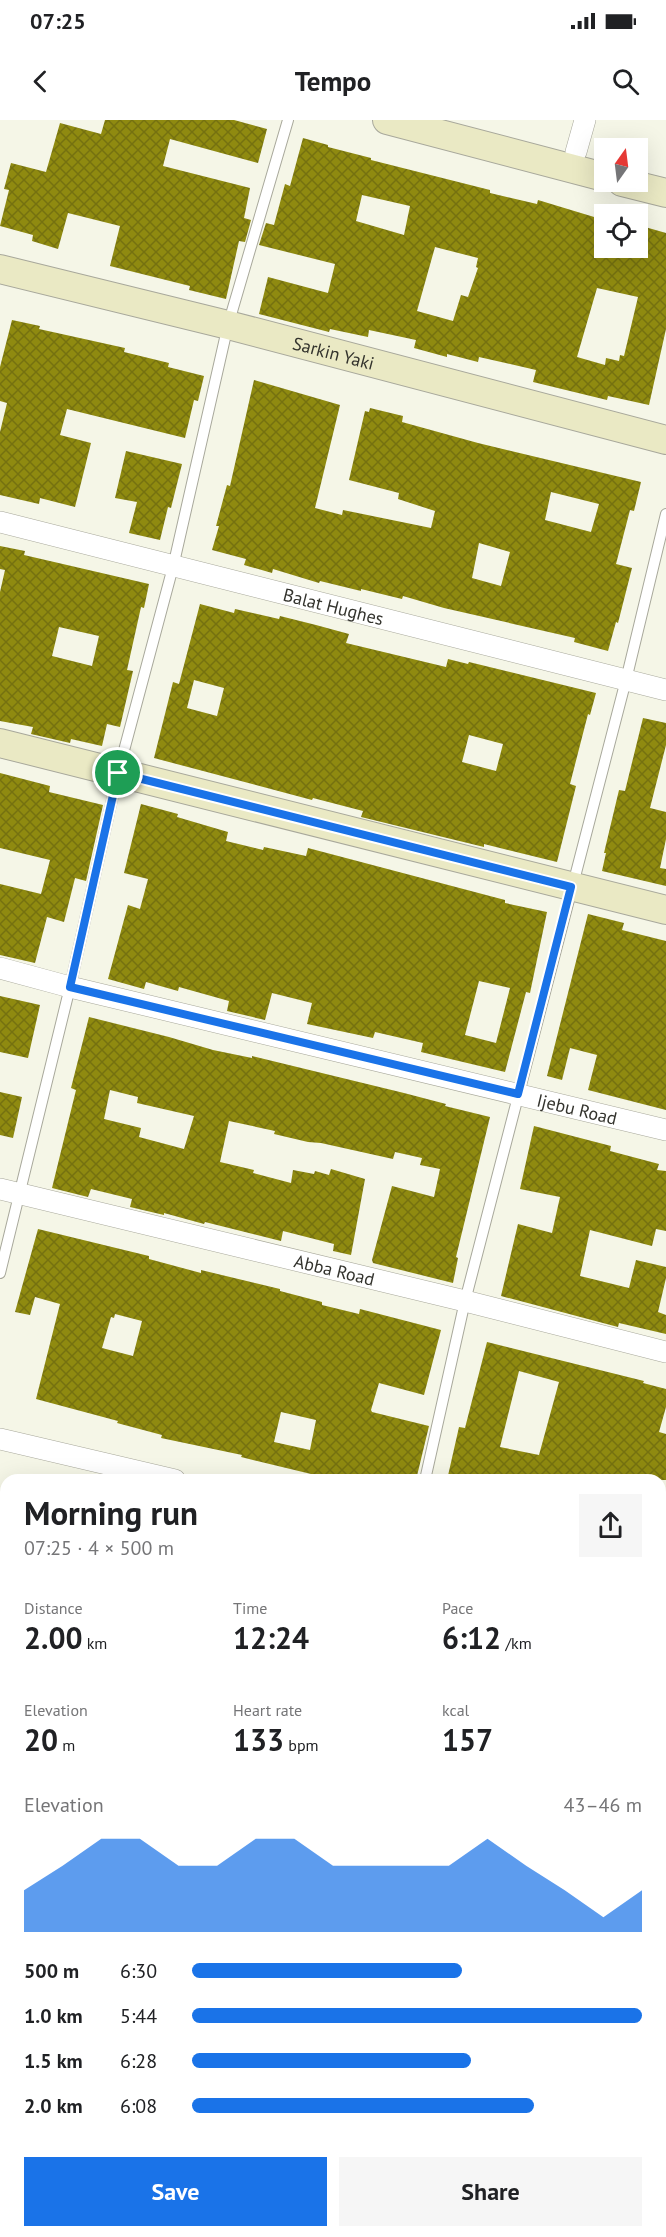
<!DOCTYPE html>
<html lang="en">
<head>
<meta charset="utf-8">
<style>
  body { margin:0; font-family:"PT Sans",sans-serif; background:#f6f6f6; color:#202124; height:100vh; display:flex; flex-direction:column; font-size:22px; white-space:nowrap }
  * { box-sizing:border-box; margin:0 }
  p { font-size:20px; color:#757577 }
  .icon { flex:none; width:33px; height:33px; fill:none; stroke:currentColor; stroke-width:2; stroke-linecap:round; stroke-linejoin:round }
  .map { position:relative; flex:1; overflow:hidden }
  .details { position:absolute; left:0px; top:1354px; width:666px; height:764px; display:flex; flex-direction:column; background:#fff; border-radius:18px 18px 0 0; box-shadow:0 6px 24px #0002 }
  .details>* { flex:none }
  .needle { width:39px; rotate:14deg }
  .controls { position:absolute; left:594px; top:18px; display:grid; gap:12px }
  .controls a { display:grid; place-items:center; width:54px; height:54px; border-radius:0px; background:#fff; box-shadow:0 6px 24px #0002; font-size:30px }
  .pin { position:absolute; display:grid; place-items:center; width:51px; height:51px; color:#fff; margin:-26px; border:3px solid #fff; border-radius:50%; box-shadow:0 2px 6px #0007 }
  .round { display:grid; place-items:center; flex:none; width:63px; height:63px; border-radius:0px; background:#f6f6f6 }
  .headline { display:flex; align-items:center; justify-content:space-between; height:102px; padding:0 24px }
  h1 { font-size:33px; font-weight:700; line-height:45px }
  .stats { display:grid; grid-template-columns:repeat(3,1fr); gap:9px; height:102px; padding:6px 24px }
  .stats div { display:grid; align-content:center }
  .stats b { font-size:30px; font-weight:700 }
  .stats small { font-size:16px; font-weight:400 }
  .stats p { font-size:16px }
  .chart { height:168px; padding:12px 24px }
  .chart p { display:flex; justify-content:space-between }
  .chart svg { width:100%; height:108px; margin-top:6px; fill:#1a73e8; opacity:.7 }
  .cta { display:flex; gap:12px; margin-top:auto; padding:12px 24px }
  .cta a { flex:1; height:69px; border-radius:0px; background:#1a73e8; color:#fff; font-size:24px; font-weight:700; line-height:69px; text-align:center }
  .cta a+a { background:#f6f6f6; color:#202124 }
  ul { padding:0 24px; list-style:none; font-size:20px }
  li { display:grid; grid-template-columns:96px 72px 1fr; align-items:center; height:45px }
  li i { height:15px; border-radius:8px; background:#1a73e8 }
  .status { display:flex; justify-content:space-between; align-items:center; height:42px; padding:0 30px; background:#fff; direction:ltr }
  .status svg { height:16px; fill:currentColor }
  header { display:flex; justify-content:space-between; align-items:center; height:78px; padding:0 24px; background:#fff; font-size:27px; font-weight:700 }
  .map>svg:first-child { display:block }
  .building { fill:url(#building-cross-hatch); fill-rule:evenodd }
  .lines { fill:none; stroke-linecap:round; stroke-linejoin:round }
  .lane-casing { stroke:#a8a89b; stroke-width:12 }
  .street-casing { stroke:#a8a89b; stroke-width:22 }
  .secondary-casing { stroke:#a8a89b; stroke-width:30 }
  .lane { stroke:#fff; stroke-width:10 }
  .street { stroke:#fff; stroke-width:21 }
  .secondary { stroke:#eae9c4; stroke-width:28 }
  .route-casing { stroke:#fff; stroke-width:12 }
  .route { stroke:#1a73e8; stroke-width:8 }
  .labels { text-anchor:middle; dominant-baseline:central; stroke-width:4.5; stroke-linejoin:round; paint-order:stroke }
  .street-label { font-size:18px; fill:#33332d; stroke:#fff }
</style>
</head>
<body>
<div class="status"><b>07:25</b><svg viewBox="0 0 49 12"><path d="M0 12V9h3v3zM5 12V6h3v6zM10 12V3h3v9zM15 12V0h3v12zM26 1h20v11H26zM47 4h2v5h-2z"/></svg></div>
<header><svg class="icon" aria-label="back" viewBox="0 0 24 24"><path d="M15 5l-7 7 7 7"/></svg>Tempo<svg class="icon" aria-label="search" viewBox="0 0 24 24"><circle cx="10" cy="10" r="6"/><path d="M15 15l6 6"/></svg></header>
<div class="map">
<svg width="666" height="2117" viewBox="0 0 666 2117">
  <defs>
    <pattern id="building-cross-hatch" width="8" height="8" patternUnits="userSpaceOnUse" patternTransform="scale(1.5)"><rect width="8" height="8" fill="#8f8a10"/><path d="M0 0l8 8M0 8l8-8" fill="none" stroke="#757110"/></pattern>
  </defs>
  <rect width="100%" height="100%" fill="#f5f6e7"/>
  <!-- building -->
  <path class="building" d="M 105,0 L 234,0 L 267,9 L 258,43 L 170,19 L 163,46 L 250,68 L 244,98 L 251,100 L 245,122 L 239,121 L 226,179 L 189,170 L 190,166 L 110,146 L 120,106 L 68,93 L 58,129 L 32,121 L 33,115 L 0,106 L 9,70 L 4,69 L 11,43 L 46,52 L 60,3 L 101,14 Z
    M 303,18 L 328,25 L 328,27 L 371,38 L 371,40 L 490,70 L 490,73 L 537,84 L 538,80 L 604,100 L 604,128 L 638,128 L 638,105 L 666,113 L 666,209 L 649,285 L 608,276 L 607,280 L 533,262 L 536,250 L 479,237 L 478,242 L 447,234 L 447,237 L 414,228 L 416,220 L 369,210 L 368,217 L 330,209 L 329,212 L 259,194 L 268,157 L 328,173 L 335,144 L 259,125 L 266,103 L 274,105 L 285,64 L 290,66 ZM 362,75 L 410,86 L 404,115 L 356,101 ZM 435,127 L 478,138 L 476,147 L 478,148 L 468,177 L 461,175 L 453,201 L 417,191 ZM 597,168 L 638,177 L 624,236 L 620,235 L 619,241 L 606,238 L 605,245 L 577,237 Z
    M 12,200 L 40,206 L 39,209 L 125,228 L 124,232 L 169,243 L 168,247 L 204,256 L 198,281 L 194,280 L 185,318 L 67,289 L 60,315 L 91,323 L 75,387 L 40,378 L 39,384 L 0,375 L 0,312 L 7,283 L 0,281 L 0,247 Z
    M 254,260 L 340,285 L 315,388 L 342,395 L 343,390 L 431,408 L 435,391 L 398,379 L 399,373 L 349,360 L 365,291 L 369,292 L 370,288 L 403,296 L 402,302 L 478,323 L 641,362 L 634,391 L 630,390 L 616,444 L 632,448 L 618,503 L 616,502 L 608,531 L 574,522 L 575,518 L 444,488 L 403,476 L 402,479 L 361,469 L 361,471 L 320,461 L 319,463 L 273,449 L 272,453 L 244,445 L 246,439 L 212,430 L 219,406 L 216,406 L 227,365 L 230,366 ZM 551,372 L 599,384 L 591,412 L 545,400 ZM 479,423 L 510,432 L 501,466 L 472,458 Z
    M 126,331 L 182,344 L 171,388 L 168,387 L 160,420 L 129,413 L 137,382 L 115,378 Z
    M 0,426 L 25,431 L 24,435 L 149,464 L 144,488 L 141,487 L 127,550 L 133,551 L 120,607 L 107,604 L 102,626 L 71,619 L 70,623 L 31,614 L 33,607 L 0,601 L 0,472 L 5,450 L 0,449 ZM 59,507 L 99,516 L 92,546 L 52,536 Z
    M 200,484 L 234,493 L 235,489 L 279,499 L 280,496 L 316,505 L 349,514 L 346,523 L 446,547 L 448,539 L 468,544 L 469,542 L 596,573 L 590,595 L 588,594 L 570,664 L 576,666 L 557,742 L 484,724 L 484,727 L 361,697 L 363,691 L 313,678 L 312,680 L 154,638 L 173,562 L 179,564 ZM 194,560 L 224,568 L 217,596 L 187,588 ZM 469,615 L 503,624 L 496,651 L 462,642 Z
    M 643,598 L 666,603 L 666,625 L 650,688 L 666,692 L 666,719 L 660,748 L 666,749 L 666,766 L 602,751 L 606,733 L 604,733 L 619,670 L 625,671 Z
    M 0,653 L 50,666 L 49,672 L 103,685 L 86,761 L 75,758 L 64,802 L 47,797 L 35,843 L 0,835 L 0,764 L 41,774 L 50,740 L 0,728 Z
    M 141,684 L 178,694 L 177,697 L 228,712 L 226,721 L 263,730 L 264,727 L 306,736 L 308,728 L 505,780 L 505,783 L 547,792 L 530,873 L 526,872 L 505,952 L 421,932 L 423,923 L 375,912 L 373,918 L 307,904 L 312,883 L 272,873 L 265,900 L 227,891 L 229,881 L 179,867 L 178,871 L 146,862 L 144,869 L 108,859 L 128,785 L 140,789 L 148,759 L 124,753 ZM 479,861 L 510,868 L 496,923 L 465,915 Z
    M 588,794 L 624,803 L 622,810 L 666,821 L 666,990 L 588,970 L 597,935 L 570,928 L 562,960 L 547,956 Z
    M 0,876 L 40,885 L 28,938 L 0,932 Z
    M 89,897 L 169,917 L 213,930 L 252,938 L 252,936 L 404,973 L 446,984 L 445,986 L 490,997 L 456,1137 L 458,1138 L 453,1163 L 373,1143 L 372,1140 L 392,1066 L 434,1077 L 440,1049 L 420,1045 L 422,1038 L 395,1032 L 393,1039 L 321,1023 L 308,1022 L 274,1014 L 275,1011 L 229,1001 L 220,1042 L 254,1050 L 253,1053 L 291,1063 L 293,1050 L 314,1054 L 315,1051 L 329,1055 L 331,1049 L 365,1059 L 351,1135 L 333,1131 L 334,1124 L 283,1111 L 281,1121 L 205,1102 L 204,1104 L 164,1093 L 164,1095 L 130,1087 L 132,1079 L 91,1069 L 88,1077 L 52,1068 L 76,970 L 71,968 ZM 110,970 L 138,977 L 137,983 L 194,996 L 184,1029 L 139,1017 L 141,1008 L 104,999 Z
    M 0,972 L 22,977 L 13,1018 L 0,1015 Z
    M 534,1006 L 611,1026 L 610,1031 L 659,1044 L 657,1050 L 666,1051 L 666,1111 L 656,1109 L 652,1126 L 590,1110 L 580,1156 L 629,1168 L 636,1140 L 666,1147 L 666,1158 L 658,1192 L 666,1195 L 666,1214 L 619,1203 L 618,1207 L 501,1176 L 518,1104 L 552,1113 L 560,1077 L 520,1069 Z
    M 38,1109 L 149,1136 L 149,1139 L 201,1153 L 201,1150 L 280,1169 L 280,1171 L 322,1182 L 322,1185 L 359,1194 L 360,1189 L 441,1210 L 424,1275 L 379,1263 L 371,1290 L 372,1292 L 429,1306 L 416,1360 L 336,1360 L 241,1337 L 242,1335 L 161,1318 L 162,1315 L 117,1303 L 118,1301 L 36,1279 L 60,1184 L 35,1177 L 30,1195 L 15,1192 ZM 115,1194 L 142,1201 L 133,1236 L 102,1228 L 111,1197 L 114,1198 ZM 281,1292 L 316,1300 L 310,1330 L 274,1322 Z
    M 487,1222 L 644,1261 L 643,1263 L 666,1269 L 666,1287 L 659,1312 L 666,1314 L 666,1360 L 447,1360 L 459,1307 L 465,1308 ZM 519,1251 L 559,1262 L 539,1335 L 500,1327 Z"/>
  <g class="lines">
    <defs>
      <path id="lane" d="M 0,1153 L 70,867 L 118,653 L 173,447 L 228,205 L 288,0
        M 425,1360 L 465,1181 L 626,560 L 666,394
        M 0,1539 L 6,1541
        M 660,1704 L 666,1705
        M 0,1763 L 6,1765
        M 660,1931 L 666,1933
        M 0,2031 L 6,2032
        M 330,2112 L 350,2117
        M 235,2117 L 236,2112"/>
      <g id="street">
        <path d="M 576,32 L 585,0"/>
        <path id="s1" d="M 0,402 L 666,570"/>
        <path id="s2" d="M 0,848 L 70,867 L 666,1010"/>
        <path id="s3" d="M 0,1069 L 465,1181 L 666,1232"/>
        <path d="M 0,1319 L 175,1360"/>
        <path d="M 660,1479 L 666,1480"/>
      </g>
      <g id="secondary">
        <path d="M 387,0 L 604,57"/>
        <path d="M 622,62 L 666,73"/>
        <path id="s4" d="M 0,149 L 228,205 L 666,320"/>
        <path d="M 0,623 L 666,790"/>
      </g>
    </defs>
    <!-- lane casing -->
    <use href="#lane" class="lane-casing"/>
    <!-- street casing -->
    <use href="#street" class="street-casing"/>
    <!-- secondary casing -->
    <use href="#secondary" class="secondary-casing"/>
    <!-- lane -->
    <use href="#lane" class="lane"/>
    <!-- street -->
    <use href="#street" class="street"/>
    <!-- secondary -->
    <use href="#secondary" class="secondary"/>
  </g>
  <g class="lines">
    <defs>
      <path id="route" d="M 118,653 L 571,767 L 518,974 L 70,867 Z"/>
    </defs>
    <!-- route casing -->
    <use href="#route" class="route-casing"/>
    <!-- route -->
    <use href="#route" class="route"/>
  </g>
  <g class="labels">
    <!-- street labels -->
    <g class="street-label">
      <text stroke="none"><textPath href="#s4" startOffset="344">Sarkin Yaki</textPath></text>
      <text stroke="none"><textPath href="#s1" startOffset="344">Balat Hughes</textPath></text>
      <text stroke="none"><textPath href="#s2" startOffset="594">Ijebu Road</textPath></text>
      <text stroke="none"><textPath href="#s3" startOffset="344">Abba Road</textPath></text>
    </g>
  </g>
</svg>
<div class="controls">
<a><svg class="needle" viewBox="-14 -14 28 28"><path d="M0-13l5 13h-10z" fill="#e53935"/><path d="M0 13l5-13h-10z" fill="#757577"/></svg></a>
<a><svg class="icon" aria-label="locate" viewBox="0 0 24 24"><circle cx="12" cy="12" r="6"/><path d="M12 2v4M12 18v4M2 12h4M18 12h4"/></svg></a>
</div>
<div class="pin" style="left:118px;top:653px;background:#1e9e55"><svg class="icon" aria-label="arrive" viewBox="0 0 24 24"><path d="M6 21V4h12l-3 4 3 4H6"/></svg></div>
<section class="details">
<div class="headline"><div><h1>Morning run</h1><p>07:25 · 4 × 500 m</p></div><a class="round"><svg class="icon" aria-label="share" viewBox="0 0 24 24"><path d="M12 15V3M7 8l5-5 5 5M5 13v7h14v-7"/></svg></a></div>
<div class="stats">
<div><p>Distance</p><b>2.00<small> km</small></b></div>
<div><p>Time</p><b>12:24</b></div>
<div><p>Pace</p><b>6:12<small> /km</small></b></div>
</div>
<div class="stats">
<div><p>Elevation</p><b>20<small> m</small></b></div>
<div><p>Heart rate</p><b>133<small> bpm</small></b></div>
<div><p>kcal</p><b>157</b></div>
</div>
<div class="chart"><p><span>Elevation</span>43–46 m</p>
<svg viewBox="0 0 160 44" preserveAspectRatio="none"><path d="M0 44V27L10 17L20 6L30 6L40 17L50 17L60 6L70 6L80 17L90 17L100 17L110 17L120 6L130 17L140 27L150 38L160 27V44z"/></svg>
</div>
<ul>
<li><b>500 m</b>6:30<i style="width:60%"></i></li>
<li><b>1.0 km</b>5:44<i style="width:100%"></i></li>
<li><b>1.5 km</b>6:28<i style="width:62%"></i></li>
<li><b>2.0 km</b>6:08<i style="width:76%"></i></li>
</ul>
<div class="cta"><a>Save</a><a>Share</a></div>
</section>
</div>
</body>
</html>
